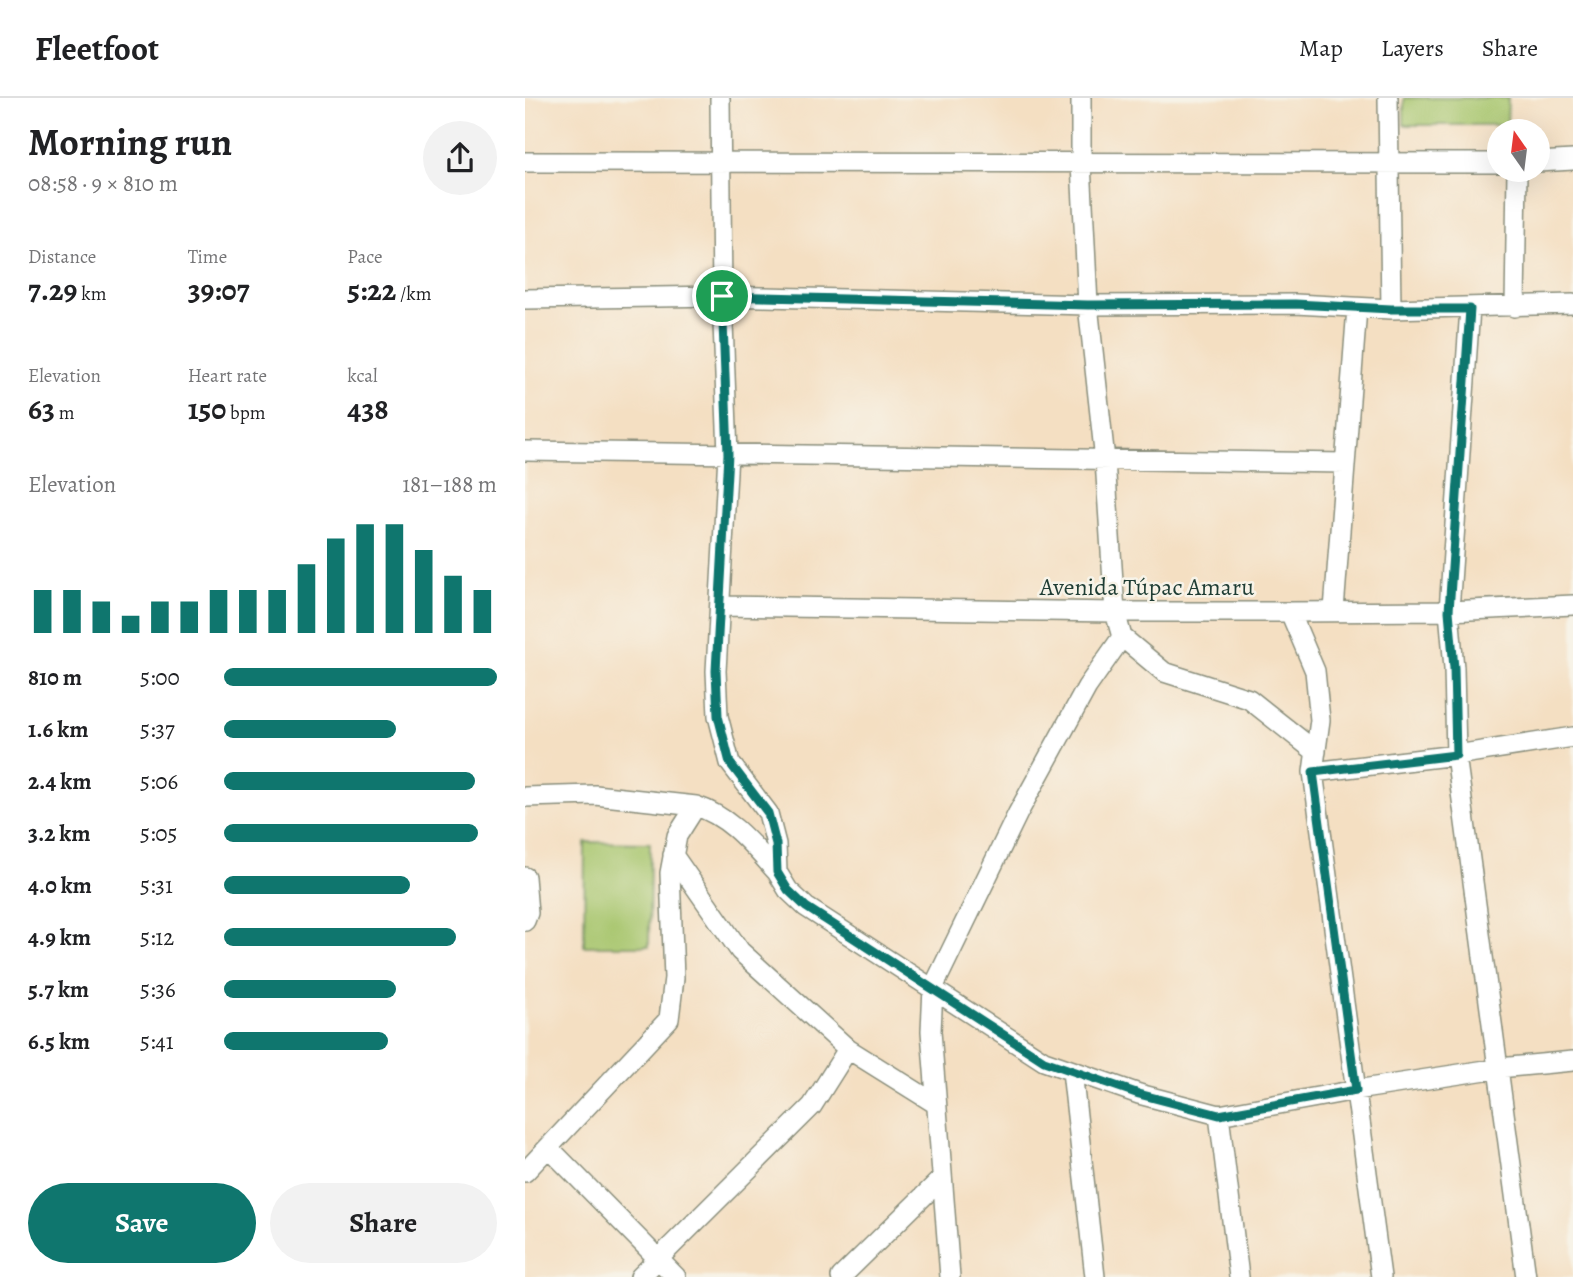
<!DOCTYPE html>
<html lang="en">
<head>
<meta charset="utf-8">
<style>
  body { margin:0; font-family:Alegreya,serif; background:#f2f2f2; color:#202124; height:100vh; display:flex; flex-direction:column; font-size:26px; white-space:nowrap }
  * { box-sizing:border-box; margin:0 }
  p { font-size:23px; color:#757577 }
  .icon { flex:none; width:38px; height:38px; fill:none; stroke:currentColor; stroke-width:2; stroke-linecap:round; stroke-linejoin:round }
  .map { position:relative; flex:1; overflow:hidden }
  .panel { display:flex; flex-direction:column; background:#fff; width:525px }
  .panel>* { flex:none }
  .needle { width:46px; rotate:346deg }
  .buttons { position:absolute; left:962px; top:21px; display:grid; gap:14px }
  .buttons a { display:grid; place-items:center; width:63px; height:63px; border-radius:50%; background:#fff; box-shadow:0 7px 28px #0002; font-size:35px }
  .pin { position:absolute; display:grid; place-items:center; width:60px; height:60px; color:#fff; margin:-30px; border:4px solid #fff; border-radius:50%; box-shadow:0 2px 7px #0007 }
  .round { display:grid; place-items:center; flex:none; width:74px; height:74px; border-radius:37px; background:#f2f2f2 }
  .summary { display:flex; align-items:center; justify-content:space-between; height:119px; padding:0 28px }
  h1 { font-size:38px; font-weight:600; line-height:52px }
  .metrics { display:grid; grid-template-columns:repeat(3,1fr); gap:10px; height:119px; padding:7px 28px }
  .metrics div { display:grid; align-content:center }
  .metrics b { font-size:30px; font-weight:600 }
  .metrics small { font-size:19px; font-weight:400 }
  .metrics p { font-size:19px }
  .chart { height:196px; padding:14px 28px }
  .chart p { display:flex; justify-content:space-between }
  .chart svg { width:100%; height:126px; margin-top:7px; stroke:#0f766e; stroke-width:6 }
  .cta { display:flex; gap:14px; margin-top:auto; padding:14px 28px }
  .cta a { flex:1; height:80px; border-radius:42px; background:#0f766e; color:#fff; font-size:28px; font-weight:600; line-height:80px; text-align:center }
  .cta a+a { background:#f2f2f2; color:#202124 }
  ul { padding:0 28px; list-style:none; font-size:23px }
  li { display:grid; grid-template-columns:112px 84px 1fr; align-items:center; height:52px }
  li i { height:18px; border-radius:9px; background:#0f766e }
  header { display:flex; align-items:center; gap:42px; box-sizing:border-box; height:98px; padding:0 35px; background:#fff; border-bottom:2px solid #e0e0e0 }
  header strong { font-size:33px }
  nav { display:flex; gap:38px; margin-inline-start:auto; font-size:24px }
  main { display:flex; flex:1; min-height:0 }
  .map>svg:first-child { display:block }
  .pitch { fill:#a8c66e; stroke:#648251; stroke-width:2 }
  .lines { fill:none; stroke-linecap:round; stroke-linejoin:round }
  .minor-casing { stroke:#8a8e7b; stroke-width:22 }
  .minor { stroke:#fff; stroke-width:19 }
  .route-casing { stroke:#fff; stroke-width:14 }
  .route { stroke:#0f766e; stroke-width:9 }
  .labels { text-anchor:middle; dominant-baseline:central; stroke-width:5; stroke-linejoin:round; paint-order:stroke }
  .street-label { font-size:24px; fill:#1f3d34; stroke:#f7f3e8 }
</style>
</head>
<body>
<header>
<strong>Fleetfoot</strong>
<nav><a>Map</a><a>Layers</a><a>Share</a></nav>
</header>
<main>
<section class="panel">
<div class="summary"><div><h1>Morning run</h1><p>08:58 · 9 × 810 m</p></div><a class="round"><svg class="icon" aria-label="share" viewBox="0 0 24 24"><path d="M12 15V3M7 8l5-5 5 5M5 13v7h14v-7"/></svg></a></div>
<div class="metrics">
<div><p>Distance</p><b>7.29<small> km</small></b></div>
<div><p>Time</p><b>39:07</b></div>
<div><p>Pace</p><b>5:22<small> /km</small></b></div>
</div>
<div class="metrics">
<div><p>Elevation</p><b>63<small> m</small></b></div>
<div><p>Heart rate</p><b>150<small> bpm</small></b></div>
<div><p>kcal</p><b>438</b></div>
</div>
<div class="chart"><p><span>Elevation</span>181–188 m</p>
<svg viewBox="0 0 160 44" preserveAspectRatio="none"><path d="M5 44V29M15 44V29M25 44V33M35 44V38M45 44V33M55 44V33M65 44V29M75 44V29M85 44V29M95 44V20M105 44V11M115 44V6M125 44V6M135 44V15M145 44V24M155 44V29"/></svg>
</div>
<ul>
<li><b>810 m</b>5:00<i style="width:100%"></i></li>
<li><b>1.6 km</b>5:37<i style="width:63%"></i></li>
<li><b>2.4 km</b>5:06<i style="width:92%"></i></li>
<li><b>3.2 km</b>5:05<i style="width:93%"></i></li>
<li><b>4.0 km</b>5:31<i style="width:68%"></i></li>
<li><b>4.9 km</b>5:12<i style="width:85%"></i></li>
<li><b>5.7 km</b>5:36<i style="width:63%"></i></li>
<li><b>6.5 km</b>5:41<i style="width:60%"></i></li>
</ul>
<div class="cta"><a>Save</a><a>Share</a></div>
</section>
<div class="map">
<svg width="1048" height="1179" viewBox="0 0 1048 1179">
  <rect width="100%" height="100%" fill="#f7f3e8"/>
  <filter id="ink" filterUnits="userSpaceOnUse"><feTurbulence type="fractalNoise" baseFrequency=".0143" numOctaves="2"/><feDisplacementMap in="SourceGraphic" scale="14" xChannelSelector="R" yChannelSelector="G"/><feConvolveMatrix kernelMatrix="1 2 1 2 8 2 1 2 1" color-interpolation-filters="sRGB"/></filter>
  <filter id="wash" filterUnits="userSpaceOnUse"><feTurbulence type="fractalNoise" baseFrequency=".00686" numOctaves="4" result="noise"/><feDisplacementMap in="SourceGraphic" scale="28" xChannelSelector="R" yChannelSelector="G"/><feGaussianBlur stdDeviation="1.57" result="paint"/><feColorMatrix in="noise" values="0 0 0 0 0 0 0 0 0 0 0 0 0 0 0 0 0 1.4 0 .05"/><feComposite in="paint" operator="in"/></filter>
  <g filter="url(#wash)">
    <rect width="100%" height="100%" fill="#f4dfc2"/>
    <!-- pitch -->
    <path class="pitch" d="M 879,0 L 983,0 L 982,27 L 879,27 Z
      M 60,744 L 125,745 L 124,848 L 59,848 Z"/>
  </g>
  <g filter="url(#ink)">
    <g class="lines">
      <defs>
        <path id="minor" d="M 195,0 L 197,198 L 203,356 L 191,573 L 193,618 L 205,665 L 243,715 L 251,746 L 252,774 L 263,792 L 281,809 L 519,963 L 614,996 L 694,1017 L 831,992 L 974,970 L 1048,963
          M 556,0 L 556,65 L 563,207 L 580,362 L 590,514 L 597,539 L 639,574 L 724,601 L 791,654
          M 863,0 L 866,211
          M 0,64 L 975,65
          M 1013,64 L 1048,62
          M 0,201 L 197,198 L 563,207 L 770,206 L 866,211 L 1048,206
          M 990,209 L 992,72
          M 945,210 L 924,513 L 929,570 L 931,657 L 1001,1179
          M 0,353 L 820,365
          M 195,508 L 590,514 L 765,514 L 924,513 L 1048,507
          M 809,512 L 832,210
          M 765,514 L 790,573 L 795,622 L 788,674 L 856,1179
          M 788,674 L 931,657 L 1048,639
          M 0,699 L 70,697 L 171,708 C 206,719 228,748 252,774
          M 148,757 L 215,853 L 323,951 L 411,1006
          M 0,779 L 3,815 L 0,823
          M 547,973 L 570,1179
          M 694,1017 L 714,1179
          M 24,1050 L 151,1179
          M 0,1074 L 144,921 L 149,880 L 145,775 L 152,738 L 171,708
          M 115,1179 L 287,1008 L 323,951
          M 316,1179 L 416,1081
          M 425,1179 L 406,933 L 408,890 L 493,715 L 562,589 L 597,539"/>
      </defs>
      <!-- minor casing -->
      <use href="#minor" class="minor-casing"/>
      <!-- minor -->
      <use href="#minor" class="minor"/>
    </g>
  </g>
  <g class="lines" filter="url(#ink)">
    <defs>
      <path id="route" d="M 197,198 L 563,207 L 770,206 L 866,211 L 945,211 L 924,513 L 929,570 L 931,657 L 788,674 L 831,992 L 694,1017 L 614,996 L 519,963 L 281,809 L 263,792 L 252,774 L 251,746 L 243,715 L 205,665 L 193,618 L 191,573 L 203,356 Z"/>
    </defs>
    <!-- route casing -->
    <use href="#route" class="route-casing"/>
    <!-- route -->
    <use href="#route" class="route"/>
  </g>
  <g class="labels">
    <!-- street labels -->
    <g class="street-label">
      <text x="622" y="489">Avenida Túpac Amaru</text>
    </g>
  </g>
</svg>
<div class="buttons">
<a><svg class="needle" viewBox="-14 -14 28 28"><path d="M0-13l5 13h-10z" fill="#e53935"/><path d="M0 13l5-13h-10z" fill="#757577"/></svg></a>
</div>
<div class="pin" style="left:197px;top:198px;background:#1e9e55"><svg class="icon" aria-label="arrive" viewBox="0 0 24 24"><path d="M6 21V4h12l-3 4 3 4H6"/></svg></div>
</div>
</main>
</body>
</html>
